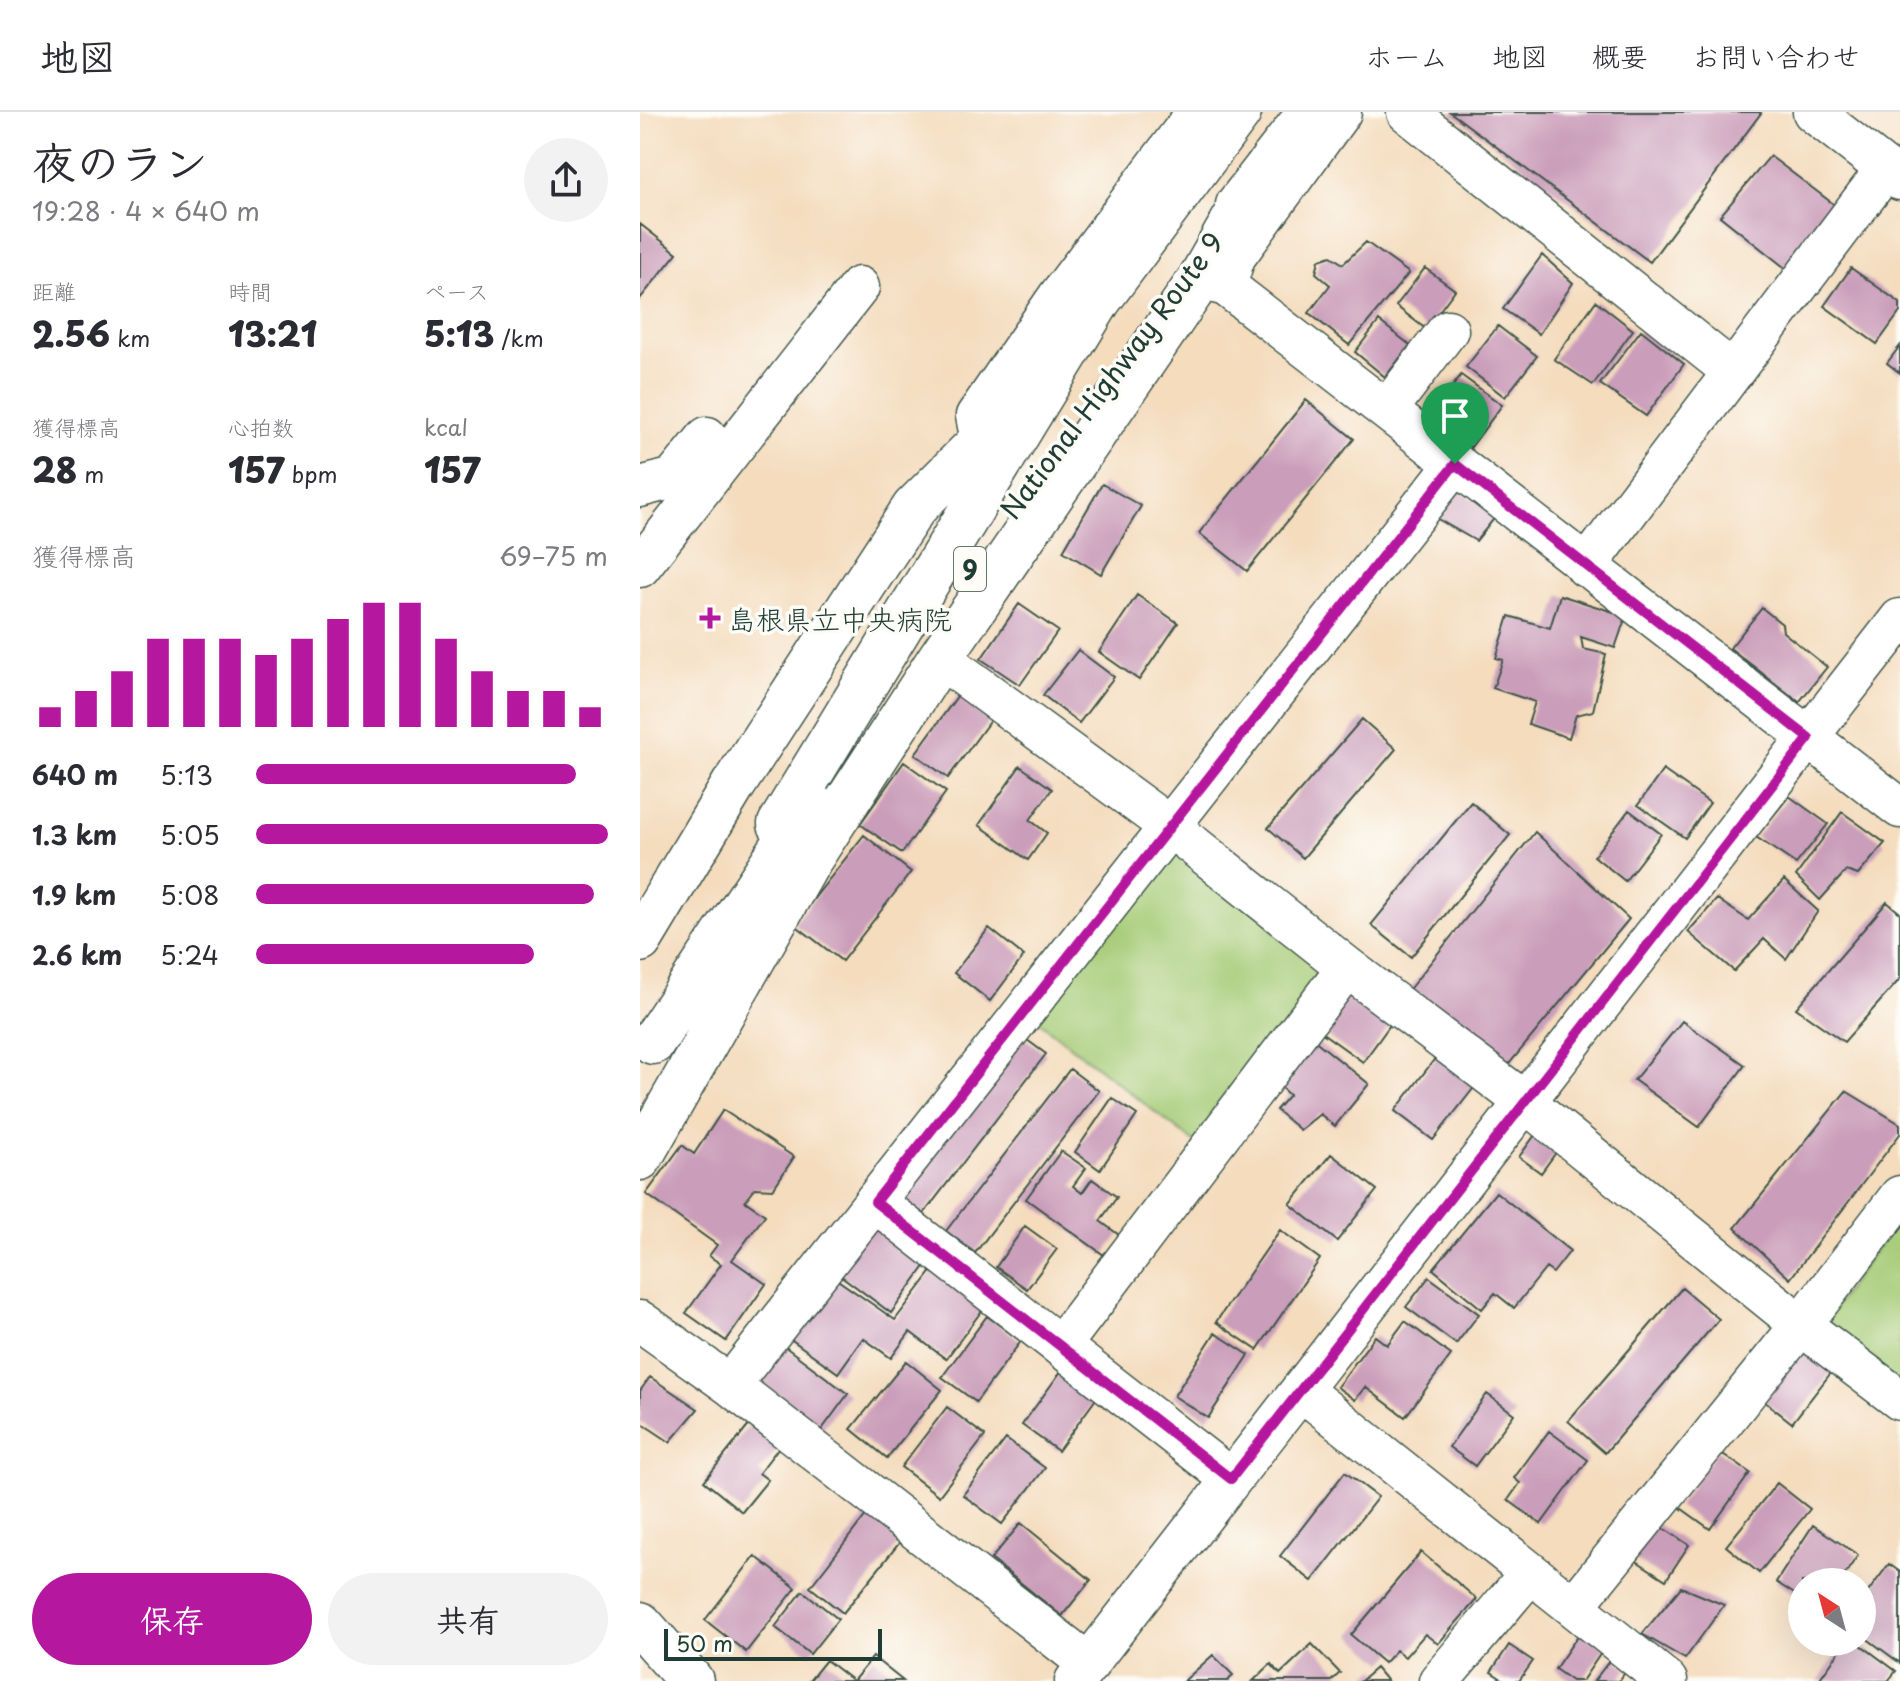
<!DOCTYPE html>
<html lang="ja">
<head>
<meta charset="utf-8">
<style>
  body { margin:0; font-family:"Playpen Sans","Klee One",sans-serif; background:#f2f2f3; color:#2b2b33; height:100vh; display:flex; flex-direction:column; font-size:30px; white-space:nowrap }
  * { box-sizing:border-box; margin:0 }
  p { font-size:26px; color:#7c7c81 }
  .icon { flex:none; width:44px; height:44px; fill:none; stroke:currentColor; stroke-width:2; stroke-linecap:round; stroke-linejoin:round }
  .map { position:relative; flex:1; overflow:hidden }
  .side { display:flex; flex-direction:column; background:#fff; width:640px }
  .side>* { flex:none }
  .needle { width:52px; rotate:324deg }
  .buttons { position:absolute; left:1148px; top:1456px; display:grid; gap:16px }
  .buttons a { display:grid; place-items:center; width:88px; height:88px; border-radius:50%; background:#fff; box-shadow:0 8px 32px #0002; font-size:40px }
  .scale { position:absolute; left:24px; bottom:20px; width:218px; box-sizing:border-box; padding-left:8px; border:4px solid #1f3d34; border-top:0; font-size:22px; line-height:28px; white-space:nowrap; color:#1f3d34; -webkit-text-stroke:6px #fdfcf7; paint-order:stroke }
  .pin { position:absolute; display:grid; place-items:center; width:68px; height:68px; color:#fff; margin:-82px -34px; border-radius:50% 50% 50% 0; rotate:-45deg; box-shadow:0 0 8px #0007 }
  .pin .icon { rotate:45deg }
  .round { display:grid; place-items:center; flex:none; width:84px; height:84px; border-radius:42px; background:#f2f2f3 }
  .overview { display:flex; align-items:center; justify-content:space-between; height:136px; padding:0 32px }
  h1 { font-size:44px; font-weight:800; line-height:60px }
  .metrics { display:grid; grid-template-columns:repeat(3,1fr); gap:12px; height:136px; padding:8px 32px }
  .metrics div { display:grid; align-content:center }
  .metrics b { font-size:34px; font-weight:800 }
  .metrics small { font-size:22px; font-weight:400 }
  .metrics p { font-size:22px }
  .chart { height:224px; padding:16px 32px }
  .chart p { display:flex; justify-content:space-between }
  .chart svg { width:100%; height:144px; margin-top:8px; stroke:#b5179e; stroke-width:6 }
  .button { display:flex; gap:16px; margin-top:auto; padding:16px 32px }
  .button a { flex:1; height:92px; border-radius:48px; background:#b5179e; color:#fff; font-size:32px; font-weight:800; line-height:92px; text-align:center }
  .button a+a { background:#f2f2f3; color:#2b2b33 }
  ul { padding:0 32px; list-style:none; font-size:26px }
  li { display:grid; grid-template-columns:128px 96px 1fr; align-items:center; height:60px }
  li i { height:20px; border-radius:10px; background:#b5179e }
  header { display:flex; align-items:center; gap:48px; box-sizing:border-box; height:112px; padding:0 40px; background:#fff; border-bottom:2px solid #e1e1e2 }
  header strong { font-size:38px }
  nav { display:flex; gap:44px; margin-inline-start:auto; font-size:28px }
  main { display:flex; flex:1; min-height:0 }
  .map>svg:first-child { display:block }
  .green { fill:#a5cb76; stroke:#628455; stroke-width:2 }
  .building { fill:#ca9dba }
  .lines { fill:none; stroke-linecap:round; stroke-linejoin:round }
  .minor-casing { stroke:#3f5549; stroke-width:43 }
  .major-casing { stroke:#3f5549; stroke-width:47 }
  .highway-casing { stroke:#3f5549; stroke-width:47 }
  .minor { stroke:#fff; stroke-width:40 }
  .major { stroke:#fff; stroke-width:44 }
  .highway { stroke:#fff; stroke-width:44 }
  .route-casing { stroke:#fff; stroke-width:16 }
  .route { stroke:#b5179e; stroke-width:10 }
  .poi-dot { fill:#b5179e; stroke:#fdfcf7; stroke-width:3 }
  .labels { text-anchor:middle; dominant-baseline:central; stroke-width:7; stroke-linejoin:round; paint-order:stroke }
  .shield { fill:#fdfcf7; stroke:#62766e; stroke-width:2 }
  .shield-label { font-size:26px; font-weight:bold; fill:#1f3d34 }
  .street-label { font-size:28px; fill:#1f3d34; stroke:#fdfcf7 }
  .poi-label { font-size:28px; fill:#1f3d34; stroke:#fdfcf7; text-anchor:start }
</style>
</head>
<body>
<header>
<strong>地図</strong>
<nav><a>ホーム</a><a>地図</a><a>概要</a><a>お問い合わせ</a></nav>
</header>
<main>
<section class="side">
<div class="overview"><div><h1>夜のラン</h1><p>19:28 · 4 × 640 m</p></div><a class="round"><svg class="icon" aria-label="share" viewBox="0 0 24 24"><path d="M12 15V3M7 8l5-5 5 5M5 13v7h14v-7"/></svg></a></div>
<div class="metrics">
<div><p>距離</p><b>2.56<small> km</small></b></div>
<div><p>時間</p><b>13:21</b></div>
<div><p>ペース</p><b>5:13<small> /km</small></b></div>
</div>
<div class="metrics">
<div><p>獲得標高</p><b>28<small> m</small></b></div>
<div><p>心拍数</p><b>157<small> bpm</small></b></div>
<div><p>kcal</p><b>157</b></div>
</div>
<div class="chart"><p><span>獲得標高</span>69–75 m</p>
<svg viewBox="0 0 160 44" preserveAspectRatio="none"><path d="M5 44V38M15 44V33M25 44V27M35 44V17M45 44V17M55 44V17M65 44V22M75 44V17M85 44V11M95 44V6M105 44V6M115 44V17M125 44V27M135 44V33M145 44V33M155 44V38"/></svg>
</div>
<ul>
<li><b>640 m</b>5:13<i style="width:91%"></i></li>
<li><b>1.3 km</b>5:05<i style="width:100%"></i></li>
<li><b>1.9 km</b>5:08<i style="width:96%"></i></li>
<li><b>2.6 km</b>5:24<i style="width:79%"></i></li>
</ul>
<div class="button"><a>保存</a><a>共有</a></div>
</section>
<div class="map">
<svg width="1260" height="1569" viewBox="0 0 1260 1569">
  <rect width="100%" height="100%" fill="#fdfcf7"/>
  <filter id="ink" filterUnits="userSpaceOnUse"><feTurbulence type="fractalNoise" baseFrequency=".0125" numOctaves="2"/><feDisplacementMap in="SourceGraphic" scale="16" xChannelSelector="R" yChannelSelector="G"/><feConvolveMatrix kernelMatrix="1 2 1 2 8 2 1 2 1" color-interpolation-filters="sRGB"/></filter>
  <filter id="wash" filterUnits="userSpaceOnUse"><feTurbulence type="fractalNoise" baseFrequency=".006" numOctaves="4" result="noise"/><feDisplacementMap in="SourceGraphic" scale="32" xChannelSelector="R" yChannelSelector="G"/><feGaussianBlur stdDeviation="1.8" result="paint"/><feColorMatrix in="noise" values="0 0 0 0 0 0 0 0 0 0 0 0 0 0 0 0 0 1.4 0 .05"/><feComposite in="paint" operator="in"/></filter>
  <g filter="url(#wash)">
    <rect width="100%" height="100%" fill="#f4dcbd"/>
    <!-- green -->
    <path class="green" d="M 529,733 L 694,859 L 559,1034 L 393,905 Z
      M 1260,1104 L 1260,1274 L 1181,1214 Z"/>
    <g id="blocks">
      <!-- building -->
      <path class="building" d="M 810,0 L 1119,0 L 1121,1 L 1010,150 Z
        M 1130,44 L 1196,94 L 1149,159 L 1080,104 Z
        M 0,112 L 37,141 L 0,187 Z
        M 726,130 L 769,161 L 709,233 L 669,201 L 690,173 L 676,161 L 679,148 L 691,144 L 703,152 Z
        M 902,143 L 933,171 L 899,222 L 863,197 Z
        M 785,156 L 815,178 L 786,217 L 756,194 Z
        M 1211,156 L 1260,191 L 1260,200 L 1237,232 L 1184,194 Z
        M 956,189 L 993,218 L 953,273 L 914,247 Z
        M 739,209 L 770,233 L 745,265 L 715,240 Z
        M 858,214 L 897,244 L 865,285 L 826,255 Z
        M 1001,218 L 1044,252 L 1006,304 L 960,272 Z
        M 1260,234 L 1260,261 L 1247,251 Z
        M 821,263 L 862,293 L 831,335 L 790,305 Z
        M 666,288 L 714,327 L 607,459 L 559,421 Z
        M 462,372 L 501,394 L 461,462 L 423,439 Z
        M 818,377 L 857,403 L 836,429 L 796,406 Z
        M 497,483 L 538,511 L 499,568 L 459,540 Z
        M 920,483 L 986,504 L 975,536 L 941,525 L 943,537 L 966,542 L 953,599 L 936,603 L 929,626 L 888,612 L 895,590 L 853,576 L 863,548 L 856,546 L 869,504 L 910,516 Z
        M 379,492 L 418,519 L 380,573 L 341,547 Z
        M 1122,496 L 1142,512 L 1143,520 L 1187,555 L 1159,590 L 1090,536 Z
        M 438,538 L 474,565 L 439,611 L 403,583 Z
        M 321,579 L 354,603 L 308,666 L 275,642 Z
        M 722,607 L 756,637 L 663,746 L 628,716 Z
        M 264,650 L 306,680 L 262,741 L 220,712 Z
        M 380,654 L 412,677 L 390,708 L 407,721 L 388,748 L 339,713 Z
        M 1023,658 L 1070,691 L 1045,726 L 998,693 Z
        M 1149,684 L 1188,712 L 1156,752 L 1116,725 Z
        M 831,690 L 870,723 L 771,845 L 731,813 Z
        M 989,698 L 1021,722 L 985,769 L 954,744 Z
        M 1202,700 L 1245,731 L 1218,763 L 1206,759 L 1180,788 L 1156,764 Z
        M 895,720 L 989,807 L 865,957 L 763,885 Z
        M 224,723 L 271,760 L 202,849 L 154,812 Z
        M 1144,768 L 1178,799 L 1146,847 L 1124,827 L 1094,859 L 1048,820 L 1077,787 L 1108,808 Z
        M 1247,790 L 1260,801 L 1260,867 L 1204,930 L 1156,896 Z
        M 349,816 L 384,844 L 350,889 L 314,861 Z
        M 713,876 L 755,906 L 723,950 L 681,920 Z
        M 1042,909 L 1105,953 L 1059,1015 L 994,968 Z
        M 383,925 L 406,942 L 282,1104 L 259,1087 Z
        M 673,927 L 729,972 L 695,1014 L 680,1002 L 660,1018 L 636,998 L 649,983 L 637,972 Z
        M 797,944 L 836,973 L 793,1028 L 755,999 Z
        M 430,957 L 459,979 L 335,1141 L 306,1119 Z
        M 1206,979 L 1260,1012 L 1260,1022 L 1150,1167 L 1095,1116 Z
        M 472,986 L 497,1003 L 460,1058 L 435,1040 Z
        M 83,998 L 154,1045 L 133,1077 L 115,1076 L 105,1089 L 125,1103 L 92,1148 L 126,1172 L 86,1229 L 46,1201 L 81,1152 L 69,1144 L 77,1133 L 6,1082 L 42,1033 L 54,1042 Z
        M 895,1023 L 917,1039 L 901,1061 L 879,1045 Z
        M 421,1039 L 446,1056 L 433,1074 L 442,1081 L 452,1067 L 477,1085 L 460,1109 L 479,1123 L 464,1143 L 386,1087 Z
        M 691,1042 L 737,1078 L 697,1129 L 650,1092 Z
        M 856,1080 L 930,1139 L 913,1161 L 906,1156 L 874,1196 L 855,1181 L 842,1197 L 793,1157 Z
        M 230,1112 L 286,1153 L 251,1201 L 196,1160 Z
        M 385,1114 L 417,1137 L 387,1177 L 356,1155 Z
        M 640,1118 L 680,1147 L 617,1238 L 576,1210 Z
        M 296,1154 L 346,1193 L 306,1247 L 270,1220 L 251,1246 L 223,1226 L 198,1261 L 145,1223 L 189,1162 L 255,1208 Z
        M 789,1165 L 839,1202 L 816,1232 L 766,1195 Z
        M 1042,1176 L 1079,1207 L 965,1341 L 928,1309 Z
        M 347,1204 L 381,1229 L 336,1290 L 302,1265 Z
        M 765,1209 L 811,1243 L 765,1305 L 725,1275 L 715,1288 L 697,1275 L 735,1224 L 747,1233 Z
        M 575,1221 L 609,1243 L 568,1306 L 534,1284 Z
        M 1165,1228 L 1197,1253 L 1152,1311 L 1120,1286 Z
        M 140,1231 L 208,1282 L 177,1324 L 109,1273 Z
        M 266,1249 L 302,1278 L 247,1346 L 211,1317 Z
        M 422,1258 L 458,1284 L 418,1339 L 382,1313 Z
        M 10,1265 L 58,1297 L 30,1330 L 0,1310 L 0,1279 Z
        M 847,1282 L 874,1302 L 835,1354 L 809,1335 Z
        M 307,1295 L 345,1324 L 299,1384 L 261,1355 Z
        M 110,1312 L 139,1335 L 119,1361 L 128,1368 L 102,1400 L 64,1369 Z
        M 909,1319 L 948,1348 L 901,1412 L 868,1388 L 880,1371 L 874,1366 Z
        M 366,1327 L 405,1356 L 362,1412 L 323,1383 Z
        M 1077,1338 L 1110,1361 L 1070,1417 L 1038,1394 Z
        M 705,1360 L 738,1385 L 672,1469 L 640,1444 Z
        M 1137,1371 L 1170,1397 L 1119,1461 L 1086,1434 Z
        M 230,1398 L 265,1424 L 203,1501 L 170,1475 Z
        M 1014,1410 L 1049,1433 L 1026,1468 L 992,1446 Z
        M 381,1411 L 451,1468 L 422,1504 L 351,1447 Z
        M 1173,1413 L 1218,1443 L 1200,1470 L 1162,1470 L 1162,1487 L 1136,1470 Z
        M 781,1440 L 837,1487 L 798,1532 L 785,1522 L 765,1545 L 756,1538 L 744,1551 L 711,1523 Z
        M 115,1444 L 156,1476 L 106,1540 L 65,1508 Z
        M 1249,1452 L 1260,1460 L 1260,1551 L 1222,1523 L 1222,1488 Z
        M 1041,1475 L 1084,1493 L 1045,1547 L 1002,1522 Z
        M 163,1479 L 198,1507 L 170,1542 L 135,1515 Z
        M 941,1519 L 965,1535 L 942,1569 L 932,1569 L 915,1557 Z
        M 1206,1530 L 1217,1530 L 1256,1559 L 1248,1569 L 1178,1569 Z
        M 672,1532 L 700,1561 L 691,1569 L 613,1569 L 631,1552 L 640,1562 Z
        M 869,1533 L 893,1549 L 879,1569 L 865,1569 L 851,1560 Z
        M 573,1543 L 593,1563 L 588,1569 L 544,1569 Z
        M 233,1545 L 263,1569 L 213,1569 Z
        M 972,1545 L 988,1556 L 979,1569 L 954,1569 Z
        M 186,1548 L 213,1569 L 169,1569 Z
        M 736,1556 L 747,1569 L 721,1569 Z"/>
    </g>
  </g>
  <g filter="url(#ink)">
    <use href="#blocks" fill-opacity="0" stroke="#3f5549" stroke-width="2"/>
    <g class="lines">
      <defs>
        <path id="minor" d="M 767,0 L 1092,259
          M 1173,0 L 1260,68
          M 560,167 L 586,174 L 1260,696
          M 586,174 L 595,145 L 701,0
          M 747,298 L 808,218
          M 341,329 L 336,304 L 418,185 L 557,0
          M 0,375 L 34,366 L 67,325
          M 0,455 L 219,175
          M 946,455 L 1246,57
          M 300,546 L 529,714 L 707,855 L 885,990 L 1161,1213 L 1260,1288
          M 235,1090 L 591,1367
          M 0,1209 L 90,1273 L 449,1552
          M 421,1233 L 707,855
          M 90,1273 L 815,352
          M 661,1278 L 1027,1569
          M 934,1494 L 1161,1213 L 1260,1084
          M 435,1569 L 1260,507
          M 799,1569 L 890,1461"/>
        <path id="major" d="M 0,1512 L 51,1569"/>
        <path id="highway" d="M 598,93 L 670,0
          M 140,712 L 459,188 L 599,0
          M 0,828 L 94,672 L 274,396 L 341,329 L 374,289
          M 13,930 L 171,692
          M 0,1046 L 170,747 L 300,546 L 560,167 L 615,71"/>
      </defs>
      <!-- minor casing -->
      <use href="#minor" class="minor-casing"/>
      <!-- major casing -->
      <use href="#major" class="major-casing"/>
      <!-- highway casing -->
      <use href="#highway" class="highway-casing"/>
      <!-- minor -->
      <use href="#minor" class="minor"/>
      <!-- major -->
      <use href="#major" class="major"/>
      <!-- highway -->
      <use href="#highway" class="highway"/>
    </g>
  </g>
  <g class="lines" filter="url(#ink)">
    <defs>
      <path id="route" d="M 815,352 L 1169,626 L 591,1367 L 235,1090 Z"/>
    </defs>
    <!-- route casing -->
    <use href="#route" class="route-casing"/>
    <!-- route -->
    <use href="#route" class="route"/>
  </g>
  <!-- markers -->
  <path class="poi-dot" d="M66 494h8v8h8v8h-8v8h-8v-8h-8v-8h8z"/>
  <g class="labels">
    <!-- shield labels -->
    <rect class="shield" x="314" y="435" width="32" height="44" rx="6"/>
    <g class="shield-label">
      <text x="330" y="457">9</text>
    </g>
    <!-- street labels -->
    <g class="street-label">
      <text transform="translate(471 263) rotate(-53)">National Highway Route 9</text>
    </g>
    <!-- poi labels -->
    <g class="poi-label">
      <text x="88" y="506">島根県立中央病院</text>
    </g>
  </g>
</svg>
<div class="buttons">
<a><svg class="needle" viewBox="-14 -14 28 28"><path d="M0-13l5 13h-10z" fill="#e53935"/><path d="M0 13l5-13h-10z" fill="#7c7c81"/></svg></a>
</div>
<div class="scale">50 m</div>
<div class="pin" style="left:815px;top:352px;background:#1e9e55"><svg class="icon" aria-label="arrive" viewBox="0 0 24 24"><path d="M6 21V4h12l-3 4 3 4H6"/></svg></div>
</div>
</main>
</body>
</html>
